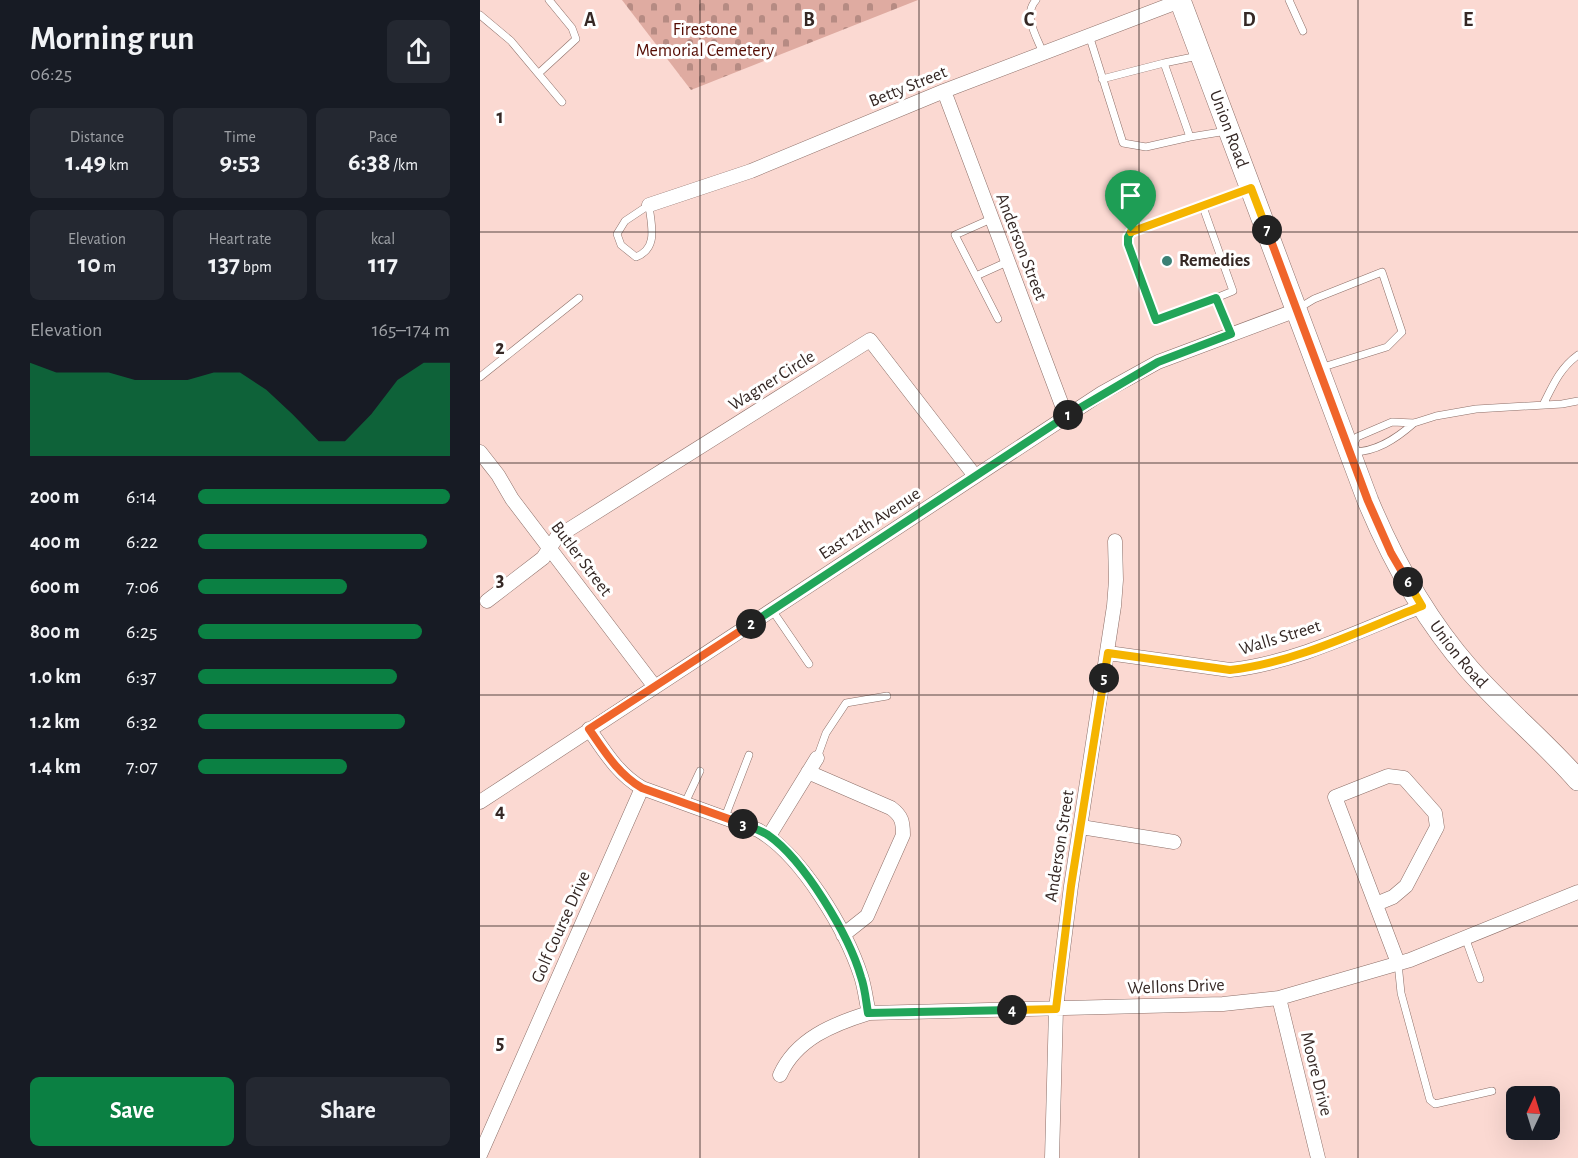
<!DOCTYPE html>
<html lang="en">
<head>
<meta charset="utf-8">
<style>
  body { margin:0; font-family:"Alegreya Sans",sans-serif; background:#242831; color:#f1f3f6; height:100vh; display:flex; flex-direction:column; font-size:22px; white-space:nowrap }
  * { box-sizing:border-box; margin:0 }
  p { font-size:20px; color:#9ea1a6 }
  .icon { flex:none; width:33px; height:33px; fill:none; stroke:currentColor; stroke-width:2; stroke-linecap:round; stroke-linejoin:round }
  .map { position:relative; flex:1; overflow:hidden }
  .sheet { display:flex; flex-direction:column; background:#171b24; width:480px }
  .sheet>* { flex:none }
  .needle { width:39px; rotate:4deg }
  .fabs { position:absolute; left:1026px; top:1086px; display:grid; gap:12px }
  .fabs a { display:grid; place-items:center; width:54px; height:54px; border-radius:9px; background:#171b24; box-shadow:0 6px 24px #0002; font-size:30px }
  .pin { position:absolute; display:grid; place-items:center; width:51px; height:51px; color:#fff; margin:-62px -26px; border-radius:50% 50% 50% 0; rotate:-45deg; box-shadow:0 0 6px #0007 }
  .pin .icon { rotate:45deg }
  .km { position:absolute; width:30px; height:30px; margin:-15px; border-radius:50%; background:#222; color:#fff; font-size:16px; line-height:30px; text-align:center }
  .round { display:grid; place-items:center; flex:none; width:63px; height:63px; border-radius:9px; background:#242831 }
  .head { display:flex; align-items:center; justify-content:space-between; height:102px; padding:0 30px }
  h1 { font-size:33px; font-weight:700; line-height:45px }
  .metrics { display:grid; grid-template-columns:repeat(3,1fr); gap:9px; height:102px; padding:6px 30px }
  .metrics div { display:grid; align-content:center; border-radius:9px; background:#242831; text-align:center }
  .metrics b { font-size:26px; font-weight:700 }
  .metrics small { font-size:16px; font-weight:400 }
  .metrics p { font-size:16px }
  .chart { height:168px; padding:12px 30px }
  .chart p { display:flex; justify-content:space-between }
  .chart svg { width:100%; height:108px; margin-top:6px; fill:#0b8043; opacity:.7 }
  .cta { display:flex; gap:12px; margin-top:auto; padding:12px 30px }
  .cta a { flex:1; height:69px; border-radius:9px; background:#0b8043; color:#fff; font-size:24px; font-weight:700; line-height:69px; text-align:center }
  .cta a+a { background:#242831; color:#f1f3f6 }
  ul { padding:0 30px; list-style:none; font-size:20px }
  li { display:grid; grid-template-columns:96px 72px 1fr; align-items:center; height:45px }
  li i { height:15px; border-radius:8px; background:#0b8043 }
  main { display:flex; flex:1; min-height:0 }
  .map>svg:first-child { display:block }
  .cemetery { fill:url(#cemetery-stones) }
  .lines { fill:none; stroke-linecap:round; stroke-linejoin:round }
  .lane-casing { stroke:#8d6f68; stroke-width:8 }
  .street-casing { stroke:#8d6f68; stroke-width:15 }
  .primary-casing { stroke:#8d6f68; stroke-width:22 }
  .lane { stroke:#fff; stroke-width:7 }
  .street { stroke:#fff; stroke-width:14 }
  .primary { stroke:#fff; stroke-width:21 }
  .split-1-casing { stroke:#fff; stroke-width:12 }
  .split-2-casing { stroke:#fff; stroke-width:12 }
  .split-3-casing { stroke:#fff; stroke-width:12 }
  .split-4-casing { stroke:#fff; stroke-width:12 }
  .split-5-casing { stroke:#fff; stroke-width:12 }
  .split-6-casing { stroke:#fff; stroke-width:12 }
  .split-7-casing { stroke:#fff; stroke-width:12 }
  .split-8-casing { stroke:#fff; stroke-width:12 }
  .split-1 { stroke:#22a559; stroke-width:8 }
  .split-2 { stroke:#22a559; stroke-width:8 }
  .split-3 { stroke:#f0652b; stroke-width:8 }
  .split-4 { stroke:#22a559; stroke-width:8 }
  .split-5 { stroke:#f5b400; stroke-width:8 }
  .split-6 { stroke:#f5b400; stroke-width:8 }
  .split-7 { stroke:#f0652b; stroke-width:8 }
  .split-8 { stroke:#f5b400; stroke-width:8 }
  .grid { fill:none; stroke:#352825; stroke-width:1.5; stroke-opacity:0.55 }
  .poi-dot { fill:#3b8075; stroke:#fff; stroke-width:2 }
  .labels { text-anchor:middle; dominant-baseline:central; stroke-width:6; stroke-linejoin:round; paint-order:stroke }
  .park-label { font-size:18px; fill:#540c03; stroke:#fff }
  .street-label { font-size:18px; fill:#352825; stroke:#fff }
  .poi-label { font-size:18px; font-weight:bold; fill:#352825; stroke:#fff; text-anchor:start }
  .grid-label { font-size:20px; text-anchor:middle; font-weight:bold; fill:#352825; stroke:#fff; stroke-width:6; stroke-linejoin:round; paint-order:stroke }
</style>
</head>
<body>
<main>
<section class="sheet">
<div class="head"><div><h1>Morning run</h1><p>06:25</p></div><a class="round"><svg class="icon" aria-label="share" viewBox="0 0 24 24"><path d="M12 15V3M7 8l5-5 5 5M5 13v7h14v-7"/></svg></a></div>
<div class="metrics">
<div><p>Distance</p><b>1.49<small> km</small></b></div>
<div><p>Time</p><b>9:53</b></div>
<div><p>Pace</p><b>6:38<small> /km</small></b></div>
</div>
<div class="metrics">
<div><p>Elevation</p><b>10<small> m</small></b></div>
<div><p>Heart rate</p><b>137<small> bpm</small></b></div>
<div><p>kcal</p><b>117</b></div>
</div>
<div class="chart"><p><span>Elevation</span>165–174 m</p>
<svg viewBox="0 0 160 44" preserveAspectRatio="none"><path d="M0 44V6L10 10L20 10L30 10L40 13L50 13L60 13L70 10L80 10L90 17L100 27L110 38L120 38L130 27L140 13L150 6L160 6V44z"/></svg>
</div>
<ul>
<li><b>200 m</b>6:14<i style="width:100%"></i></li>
<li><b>400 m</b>6:22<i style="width:91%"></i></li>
<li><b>600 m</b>7:06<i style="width:59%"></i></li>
<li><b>800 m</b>6:25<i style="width:89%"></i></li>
<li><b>1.0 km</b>6:37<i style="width:79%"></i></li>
<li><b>1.2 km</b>6:32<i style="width:82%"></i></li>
<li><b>1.4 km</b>7:07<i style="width:59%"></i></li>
</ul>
<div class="cta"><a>Save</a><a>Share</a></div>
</section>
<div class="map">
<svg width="1098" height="1158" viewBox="0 0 1098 1158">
  <defs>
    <pattern id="cemetery-stones" width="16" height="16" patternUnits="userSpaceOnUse" patternTransform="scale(1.5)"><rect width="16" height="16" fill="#dfaba1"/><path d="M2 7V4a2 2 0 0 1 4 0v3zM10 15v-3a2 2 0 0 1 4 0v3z" fill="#b68b83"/></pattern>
  </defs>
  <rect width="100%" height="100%" fill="#fbd9d2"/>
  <!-- cemetery -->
  <path class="cemetery" d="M 142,0 L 438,0 L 211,90 Z"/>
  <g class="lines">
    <defs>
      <path id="lane" d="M 556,0 C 542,15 557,37 563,53
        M 809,0 L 823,31
        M 0,15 L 31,41 L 82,102
        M 609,35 L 643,143 L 666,147 L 710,137
        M 718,56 L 684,63 L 710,137 L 747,131
        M 59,73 L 96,39 L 92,28 L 69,0
        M 622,79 L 684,63
        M 169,205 C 171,225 179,248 156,257 L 141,245 L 137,234 L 145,221 Z
        M 723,207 L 651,232 L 648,238 L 649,244 L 676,320 L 736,298
        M 511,219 L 475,235 L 496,276 L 527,262
        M 496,276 L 518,319
        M 819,308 L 834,299 L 902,272 L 922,332 L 907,347 L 840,368
        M 751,334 L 736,298 L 753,291 L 723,207 L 769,189
        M 0,377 L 99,298
        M 1063,405 C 1073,385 1080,368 1098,355
        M 934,423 C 916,439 895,453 870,452 L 877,437 L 912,422 L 934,423 L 956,416 L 996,409 L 1082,404 L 1098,401
        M 292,610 L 329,664
        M 337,758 L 346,733 L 366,703 L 407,696
        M 205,803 L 220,771
        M 245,817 L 269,755
        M 985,937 L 1000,979
        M 918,963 L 921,993 L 950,1100 L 955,1104 L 1012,1091"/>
      <path id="street" d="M 464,91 L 586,416
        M 169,205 L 271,171 L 464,91 L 700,1
        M 0,452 L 18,475 L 32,499 L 175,687
        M 7,601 L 63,558 L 77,537 L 390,340 L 495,476
        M 628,653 L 750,670 C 815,663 881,630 942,606
        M 109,729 C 125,752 138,774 162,788 L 278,830 C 321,854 366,930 381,976 C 385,988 386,1001 389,1013
        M 328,772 L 411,808 C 422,816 423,822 423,835 L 387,916 L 363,935
        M 0,802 L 622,393 L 678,362 L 817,310
        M 601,827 L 694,842
        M 289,836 L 337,758
        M 896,904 L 913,897 L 926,886 L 957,827 L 955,813 L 924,778 L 908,776 L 855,797 L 918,963
        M 799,998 L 838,1158
        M 300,1075 C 316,1039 353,1024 389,1013 L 743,1004 L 799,998 L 930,960 L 1098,892
        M 0,1155 L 162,788
        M 572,1158 L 576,1009 L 580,973 L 591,886 L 634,606 L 636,580 L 635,541"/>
      <g id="primary">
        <path id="s1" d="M 700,0 L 888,501 C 913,561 946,620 989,669 C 1023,708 1064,741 1098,780"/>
      </g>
    </defs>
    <!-- lane casing -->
    <use href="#lane" class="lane-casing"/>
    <!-- street casing -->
    <use href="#street" class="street-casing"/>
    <!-- primary casing -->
    <use href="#primary" class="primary-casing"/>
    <!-- lane -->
    <use href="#lane" class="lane"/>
    <!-- street -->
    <use href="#street" class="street"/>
    <!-- primary -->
    <use href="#primary" class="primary"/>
  </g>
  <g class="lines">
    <defs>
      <path id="split-1" d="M 588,415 L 678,362 L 751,334 L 736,298 L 676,320 L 648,244 L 648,237 L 651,232"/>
      <path id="split-2" d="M 271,624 L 588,415"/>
      <path id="split-3" d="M 263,824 L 162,788 C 138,774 125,752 109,729 L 271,624"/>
      <path id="split-4" d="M 263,824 C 271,827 280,830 288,835 C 324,860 369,935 381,977 C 385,988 386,1001 388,1013 L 532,1010"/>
      <path id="split-5" d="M 532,1010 L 576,1009 L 591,886 L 624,678"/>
      <path id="split-6" d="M 624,678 L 628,653 L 750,670 C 815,663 881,630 942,606 L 928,582"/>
      <path id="split-7" d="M 787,230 L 888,501 L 911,553 L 928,582"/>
      <path id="split-8" d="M 651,232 L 771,188 L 787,230"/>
    </defs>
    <!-- split-1 casing -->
    <use href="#split-1" class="split-1-casing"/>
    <!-- split-2 casing -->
    <use href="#split-2" class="split-2-casing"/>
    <!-- split-3 casing -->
    <use href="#split-3" class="split-3-casing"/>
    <!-- split-4 casing -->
    <use href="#split-4" class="split-4-casing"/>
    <!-- split-5 casing -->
    <use href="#split-5" class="split-5-casing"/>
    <!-- split-6 casing -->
    <use href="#split-6" class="split-6-casing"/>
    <!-- split-7 casing -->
    <use href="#split-7" class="split-7-casing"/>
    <!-- split-8 casing -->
    <use href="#split-8" class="split-8-casing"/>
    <!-- split-1 -->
    <use href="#split-1" class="split-1"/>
    <!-- split-2 -->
    <use href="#split-2" class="split-2"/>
    <!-- split-3 -->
    <use href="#split-3" class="split-3"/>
    <!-- split-4 -->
    <use href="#split-4" class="split-4"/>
    <!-- split-5 -->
    <use href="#split-5" class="split-5"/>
    <!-- split-6 -->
    <use href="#split-6" class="split-6"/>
    <!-- split-7 -->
    <use href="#split-7" class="split-7"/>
    <!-- split-8 -->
    <use href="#split-8" class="split-8"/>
  </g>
  <!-- grid -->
  <path class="grid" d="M 220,0 L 220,1158M 439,0 L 439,1158M 659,0 L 659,1158M 878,0 L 878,1158M 0,232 L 1098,232M 0,463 L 1098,463M 0,695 L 1098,695M 0,926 L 1098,926"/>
  <!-- markers -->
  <circle class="poi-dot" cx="687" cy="261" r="6"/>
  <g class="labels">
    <!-- park labels -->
    <g class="park-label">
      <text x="225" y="30">Firestone<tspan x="225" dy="21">Memorial Cemetery</tspan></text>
    </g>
    <!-- street labels -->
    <g class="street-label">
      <text transform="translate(428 87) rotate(-22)">Betty Street</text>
      <text stroke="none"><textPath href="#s1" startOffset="138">Union Road</textPath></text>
      <text transform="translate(541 247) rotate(69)">Anderson Street</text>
      <text transform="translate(292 381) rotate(-32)">Wagner Circle</text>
      <text transform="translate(390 524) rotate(-33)">East 12th Avenue</text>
      <text transform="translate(101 559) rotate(53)">Butler Street</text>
      <text transform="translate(800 638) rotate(-17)">Walls Street</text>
      <text stroke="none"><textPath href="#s1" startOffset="714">Union Road</textPath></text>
      <text transform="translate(580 846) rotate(-81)">Anderson Street</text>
      <text transform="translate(81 927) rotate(-66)">Golf Course Drive</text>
      <text transform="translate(696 987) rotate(-2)">Wellons Drive</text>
      <text transform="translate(836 1074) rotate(76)">Moore Drive</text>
    </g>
    <!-- poi labels -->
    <g class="poi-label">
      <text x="699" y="261">Remedies</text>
    </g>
  </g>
  <g class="grid-label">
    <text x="110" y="26">A</text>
    <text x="329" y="26">B</text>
    <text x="549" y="26">C</text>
    <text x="769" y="26">D</text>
    <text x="988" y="26">E</text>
    <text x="20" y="123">1</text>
    <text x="20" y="354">2</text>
    <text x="20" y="586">3</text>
    <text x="20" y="817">4</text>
    <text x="20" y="1049">5</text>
  </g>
</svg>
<div class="fabs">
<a><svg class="needle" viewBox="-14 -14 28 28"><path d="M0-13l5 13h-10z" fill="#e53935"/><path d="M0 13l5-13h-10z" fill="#9ea1a6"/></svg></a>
</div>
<div class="pin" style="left:651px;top:232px;background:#1e9e55"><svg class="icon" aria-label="arrive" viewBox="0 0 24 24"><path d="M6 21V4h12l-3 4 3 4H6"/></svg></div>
<b class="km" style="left:588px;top:415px">1</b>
<b class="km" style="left:271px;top:624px">2</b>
<b class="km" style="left:263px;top:824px">3</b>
<b class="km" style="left:532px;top:1010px">4</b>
<b class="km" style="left:624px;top:678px">5</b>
<b class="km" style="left:928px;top:582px">6</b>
<b class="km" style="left:787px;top:230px">7</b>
</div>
</main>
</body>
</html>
